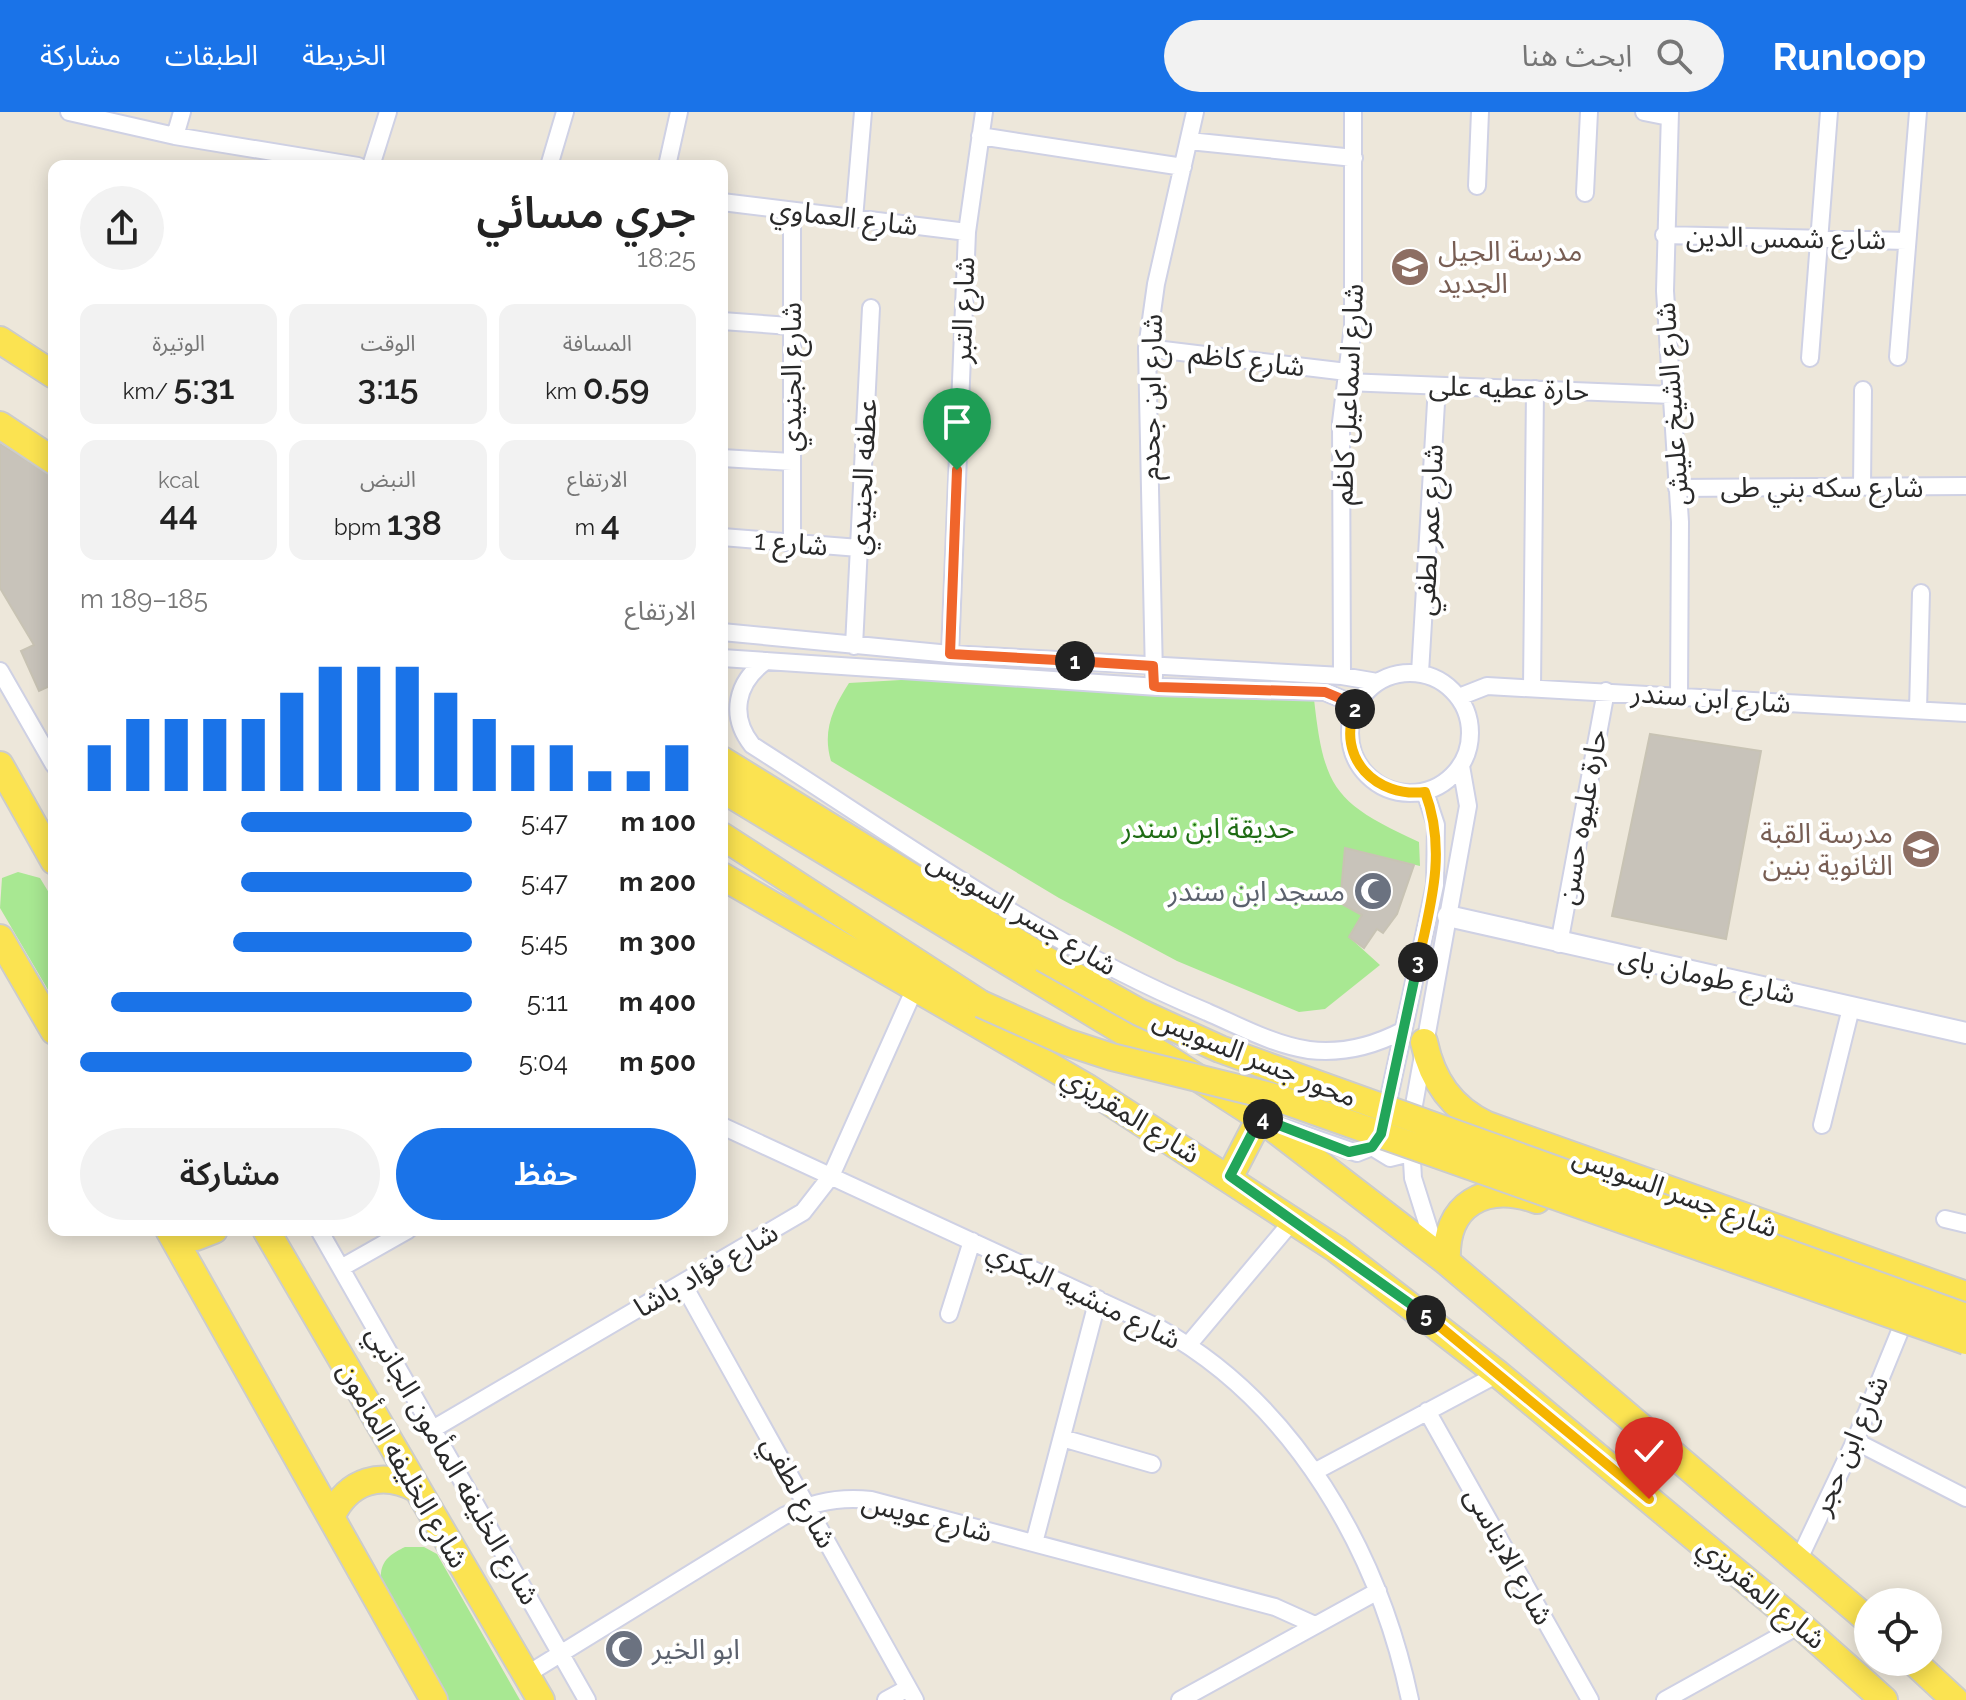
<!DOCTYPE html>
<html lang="ar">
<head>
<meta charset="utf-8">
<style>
  body { margin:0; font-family:Raleway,"Noto Sans Arabic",sans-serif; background:#f2f2f2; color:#222; direction:rtl; height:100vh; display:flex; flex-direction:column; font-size:30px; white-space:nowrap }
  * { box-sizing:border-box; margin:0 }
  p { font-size:26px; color:#767676 }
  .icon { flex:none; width:44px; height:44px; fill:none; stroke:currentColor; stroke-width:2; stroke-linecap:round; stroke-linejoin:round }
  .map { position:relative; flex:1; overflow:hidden; direction:ltr }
  .sheet { position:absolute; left:48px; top:48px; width:680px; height:1076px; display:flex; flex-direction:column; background:#fff; border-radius:16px; box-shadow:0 4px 20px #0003; direction:rtl }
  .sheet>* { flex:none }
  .fabs { position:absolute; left:1854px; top:1476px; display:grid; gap:16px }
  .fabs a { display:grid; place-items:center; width:88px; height:88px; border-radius:50%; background:#fff; box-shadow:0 4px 20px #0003; font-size:40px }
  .pin { position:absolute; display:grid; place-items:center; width:68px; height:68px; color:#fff; margin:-82px -34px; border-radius:50% 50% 50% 0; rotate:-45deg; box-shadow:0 0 8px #0007 }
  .pin .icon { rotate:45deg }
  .km { position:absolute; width:40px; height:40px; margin:-20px; border-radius:50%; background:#222; color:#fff; font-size:22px; line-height:40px; text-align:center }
  .round { display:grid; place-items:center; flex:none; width:84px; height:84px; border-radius:42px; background:#f2f2f2 }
  .headline { display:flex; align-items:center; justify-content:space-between; height:136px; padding:0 32px }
  h1 { font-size:44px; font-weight:600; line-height:60px }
  .figures { display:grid; grid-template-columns:repeat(3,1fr); gap:12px; height:136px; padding:8px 32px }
  .figures div { display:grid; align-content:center; border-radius:16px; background:#f2f2f2; text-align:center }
  .figures b { font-size:34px; font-weight:600 }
  .figures small { font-size:22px; font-weight:400 }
  .figures p { font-size:22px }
  .chart { height:224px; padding:16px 32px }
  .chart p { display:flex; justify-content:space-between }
  .chart svg { width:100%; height:144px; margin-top:8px; stroke:#1a73e8; stroke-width:6 }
  .button { display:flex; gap:16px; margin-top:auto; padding:16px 32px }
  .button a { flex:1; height:92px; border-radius:48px; background:#1a73e8; color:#fff; font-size:32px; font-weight:600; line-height:92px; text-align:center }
  .button a+a { background:#f2f2f2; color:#222 }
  ul { padding:0 32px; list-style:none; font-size:26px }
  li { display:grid; grid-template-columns:128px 96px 1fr; align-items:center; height:60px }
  li i { height:20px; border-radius:10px; background:#1a73e8 }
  header { display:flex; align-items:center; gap:48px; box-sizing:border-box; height:112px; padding:0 40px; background:#1a73e8; color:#fff }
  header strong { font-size:38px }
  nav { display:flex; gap:44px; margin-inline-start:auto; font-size:28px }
  .search { width:560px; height:72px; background:#f2f2f2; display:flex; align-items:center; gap:20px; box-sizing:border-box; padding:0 28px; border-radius:44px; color:#767676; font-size:30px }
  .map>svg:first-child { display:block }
  .green { fill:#a8e892 }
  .building { fill:#c8c3ba; stroke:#c8c3b4; stroke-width:2 }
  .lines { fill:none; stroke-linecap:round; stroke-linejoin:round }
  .minor-casing { stroke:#cfd1e4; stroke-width:20 }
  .tertiary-casing { stroke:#cfd1e4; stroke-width:24 }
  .primary-casing { stroke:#ccc; stroke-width:30 }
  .minor { stroke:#fff; stroke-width:16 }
  .tertiary { stroke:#fff; stroke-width:20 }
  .primary { stroke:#fbe351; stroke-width:26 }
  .primary-bridge-casing { stroke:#ccc; stroke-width:30; stroke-linecap:butt }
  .primary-bridge { stroke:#fbe351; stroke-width:26 }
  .split-1-casing { stroke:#fff; stroke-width:16 }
  .split-2-casing { stroke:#fff; stroke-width:16 }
  .split-3-casing { stroke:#fff; stroke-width:16 }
  .split-4-casing { stroke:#fff; stroke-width:16 }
  .split-5-casing { stroke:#fff; stroke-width:16 }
  .split-6-casing { stroke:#fff; stroke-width:16 }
  .split-1 { stroke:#f0652b; stroke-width:10 }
  .split-2 { stroke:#f0652b; stroke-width:10 }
  .split-3 { stroke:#f5b400; stroke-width:10 }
  .split-4 { stroke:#22a559; stroke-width:10 }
  .split-5 { stroke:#22a559; stroke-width:10 }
  .split-6 { stroke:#f5b400; stroke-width:10 }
  .labels { text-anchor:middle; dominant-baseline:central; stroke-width:8; stroke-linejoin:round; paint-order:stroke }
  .street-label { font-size:28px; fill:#2a2a2a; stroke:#fff }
  .education-label { font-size:28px; fill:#785e54; stroke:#fff; text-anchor:start }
  .park-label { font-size:28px; fill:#1f6c14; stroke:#fff }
  .worship-label { font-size:28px; fill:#5b616d; stroke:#fff; text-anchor:end }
</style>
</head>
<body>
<header>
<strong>Runloop</strong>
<div class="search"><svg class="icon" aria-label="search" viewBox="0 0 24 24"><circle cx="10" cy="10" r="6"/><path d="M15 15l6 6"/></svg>ابحث هنا</div>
<nav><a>الخريطة</a><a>الطبقات</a><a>مشاركة</a></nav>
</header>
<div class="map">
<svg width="1966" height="1588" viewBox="0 0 1966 1588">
  <rect width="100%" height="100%" fill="#ede7da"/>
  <!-- green -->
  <path class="green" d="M 918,567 L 1314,587 C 1324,678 1335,691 1419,730 L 1420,754 L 1345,736 L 1340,791 L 1362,803 L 1349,825 L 1380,853 L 1325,897 L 1299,900 L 1177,849 L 1059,786 L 831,649 C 822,619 833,596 849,571 Z
    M 18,760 L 40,766 L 54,789 L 54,888 L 0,796 L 2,766 Z
    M 405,1435 L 424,1435 L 437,1442 L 520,1588 L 442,1588 C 426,1559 377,1493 381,1461 C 383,1446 393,1441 405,1435 Z"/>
  <!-- building -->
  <path class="building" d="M 0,332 L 54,365 L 54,572 L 39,579 L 21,539 L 34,533 L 0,476 Z
    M 1650,622 L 1761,639 L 1726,827 L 1612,804 Z
    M 1345,736 L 1414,753 L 1397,802 L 1383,821 L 1377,817 L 1364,836 L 1349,825 L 1362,803 L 1340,791 Z"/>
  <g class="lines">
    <defs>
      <path id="minor" d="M 69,0 L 175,24 L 358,54
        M 1644,0 L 1669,5
        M 1670,0 L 1665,179 L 1680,410 L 1679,585
        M 175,24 L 182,0
        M 980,24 L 1183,55
        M 1189,29 L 1354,46
        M 371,54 L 388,0
        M 549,54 L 565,0
        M 667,54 L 679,0
        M 1477,74 L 1480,0
        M 1585,81 L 1589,0
        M 722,90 L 967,120
        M 854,107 L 863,0
        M 1664,123 L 1907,129
        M 722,209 L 790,214
        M 1147,236 L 1347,260
        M 1898,245 L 1918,0
        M 1810,246 L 1829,0
        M 1346,270 L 1672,283
        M 722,346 L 792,350
        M 1862,375 L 1863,278
        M 1677,376 L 1966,374
        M 722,425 L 859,436
        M 792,431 L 792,99
        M 722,520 L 950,542 L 1342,564 L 1377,570
        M 854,534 L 871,196
        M 950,542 L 967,120 L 984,0
        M 722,546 L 1158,575 L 1325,580 L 1356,593
        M 766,549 C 736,570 729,604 752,633 C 900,727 1044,833 1207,900 C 1239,914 1274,933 1309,938 C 1342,942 1373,934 1402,919
        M 0,559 L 54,653
        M1350 621a60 60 0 1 1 120 0a60 60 0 1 1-120 0Z
        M 1420,561 L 1437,274
        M 1154,564 L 1147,236 L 1156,172 L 1195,0
        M 1342,564 L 1341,310 L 1353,214 L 1353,0
        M 1532,576 L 1535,277
        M 1459,585 L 1487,574 L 1966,601
        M 1918,598 L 1921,481
        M 1559,832 L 1606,579
        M 1822,1013 L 1851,896
        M 722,1014 L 1159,1216 C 1295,1291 1379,1440 1410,1588
        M 1285,1016 L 1357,1041 L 1372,1035 L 1381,1022 L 1435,773 L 1436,713 L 1425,680
        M 1372,1035 L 1390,1046 L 1410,1041
        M 1945,1107 L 1966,1112
        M 319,1118 L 587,1588
        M 1435,1136 L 1413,1066 L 1410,1015 L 1468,694 L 1461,654
        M 341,1156 L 408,1118
        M 683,1172 L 915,1588
        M 949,1202 L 972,1129
        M 1189,1232 L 1294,1107
        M 1427,1299 L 1590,1588
        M 433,1317 L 803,1100 L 831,1064 L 915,876
        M 1062,1326 L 1152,1352
        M 1855,1329 L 1966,1386
        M 1314,1360 L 1498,1262
        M 1034,1431 L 1098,1187
        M 1799,1447 L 1855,1329 L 1900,1219
        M 526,1563 L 784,1404 C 812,1390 839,1384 871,1388 L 1275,1495 L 1315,1513
        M 886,1588 L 908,1576
        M 1180,1588 L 1378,1479
        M 1665,1588 L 1800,1513"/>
      <path id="tertiary" d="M 1448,804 L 1966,921"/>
      <path id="primary" d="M 0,228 L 54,263
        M 0,313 L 54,349
        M 722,648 L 1043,846
        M 0,653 L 54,749
        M 722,677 L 1167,946 L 1260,1006 L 1447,1150 L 1868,1508
        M 722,724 L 981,892
        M 722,764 L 1088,976 L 1336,1137 L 1498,1262 L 1800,1513 L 1884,1588
        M 0,826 L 54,919
        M 1424,930 C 1432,968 1451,996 1487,1013 L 1966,1183
        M 1230,1064 L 1260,1006
        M 169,1118 L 434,1588
        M 266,1118 L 541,1588
        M 172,1123 L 196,1125 L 214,1118
        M 1447,1150 C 1444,1091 1486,1070 1537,1088
        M 331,1405 C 348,1368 382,1358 417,1377
        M 1914,1550 L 1955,1588"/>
    </defs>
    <!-- minor casing -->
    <use href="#minor" class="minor-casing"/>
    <!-- tertiary casing -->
    <use href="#tertiary" class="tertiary-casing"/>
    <!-- primary casing -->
    <use href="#primary" class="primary-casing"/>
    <!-- minor -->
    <use href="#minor" class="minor"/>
    <!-- tertiary -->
    <use href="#tertiary" class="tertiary"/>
    <!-- primary -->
    <use href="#primary" class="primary"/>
    <defs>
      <path id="primary-bridge" d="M 1043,846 L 1139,900 L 1220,937 L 1966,1205
        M 981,892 L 1066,930 L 1112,945 L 1274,985 L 1966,1229"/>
    </defs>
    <!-- primary-bridge casing -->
    <use href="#primary-bridge" class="primary-bridge-casing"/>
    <!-- primary-bridge -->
    <use href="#primary-bridge" class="primary-bridge"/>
  </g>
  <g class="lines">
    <defs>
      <path id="split-1" d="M 957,358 L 950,542 L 1075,549"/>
      <path id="split-2" d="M 1075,549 L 1153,554 L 1154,574 L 1158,575 L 1325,580 L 1356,593 L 1355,597"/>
      <path id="split-3" d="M 1355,597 C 1336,646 1376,686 1425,680 C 1447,738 1431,792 1418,850"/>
      <path id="split-4" d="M 1263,1007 L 1349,1040 L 1372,1035 L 1381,1022 L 1418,850"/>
      <path id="split-5" d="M 1263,1007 L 1260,1006 L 1230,1064 L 1426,1203"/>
      <path id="split-6" d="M 1426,1203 L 1649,1387"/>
    </defs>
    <!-- split-1 casing -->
    <use href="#split-1" class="split-1-casing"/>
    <!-- split-2 casing -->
    <use href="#split-2" class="split-2-casing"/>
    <!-- split-3 casing -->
    <use href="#split-3" class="split-3-casing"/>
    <!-- split-4 casing -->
    <use href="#split-4" class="split-4-casing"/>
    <!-- split-5 casing -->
    <use href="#split-5" class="split-5-casing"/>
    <!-- split-6 casing -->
    <use href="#split-6" class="split-6-casing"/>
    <!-- split-1 -->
    <use href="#split-1" class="split-1"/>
    <!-- split-2 -->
    <use href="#split-2" class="split-2"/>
    <!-- split-3 -->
    <use href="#split-3" class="split-3"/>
    <!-- split-4 -->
    <use href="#split-4" class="split-4"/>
    <!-- split-5 -->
    <use href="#split-5" class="split-5"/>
    <!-- split-6 -->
    <use href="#split-6" class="split-6"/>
  </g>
  <!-- icons -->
  <defs>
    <symbol id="school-disc" viewBox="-11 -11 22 22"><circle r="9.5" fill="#8d6e63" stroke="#fff"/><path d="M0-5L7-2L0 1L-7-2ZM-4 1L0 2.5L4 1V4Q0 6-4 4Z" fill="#fff"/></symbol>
    <symbol id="mosque-disc" viewBox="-11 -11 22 22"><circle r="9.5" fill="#6b7280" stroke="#fff"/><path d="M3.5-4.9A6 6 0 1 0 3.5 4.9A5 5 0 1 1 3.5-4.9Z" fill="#fff"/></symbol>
  </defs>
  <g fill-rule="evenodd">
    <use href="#school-disc" x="1388" y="133" width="44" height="44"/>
    <use href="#school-disc" x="1899" y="715" width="44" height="44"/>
    <use href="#mosque-disc" x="1351" y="757" width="44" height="44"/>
    <use href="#mosque-disc" x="602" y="1515" width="44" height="44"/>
  </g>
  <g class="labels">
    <!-- street labels -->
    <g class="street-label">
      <text transform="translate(844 105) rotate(7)">شارع العماوي</text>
      <text transform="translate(1786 126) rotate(1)">شارع شمس الدين</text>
      <text transform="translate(963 198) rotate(-88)">شارع التبر</text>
      <text transform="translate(1247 248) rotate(7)">شارع كاظم</text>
      <text transform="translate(791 265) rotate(-90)">شارع الجنيدي</text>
      <text transform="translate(1509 276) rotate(2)">حارة عطيه على</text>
      <text transform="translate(1348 282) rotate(-87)">شارع اسماعيل كاظم</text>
      <text transform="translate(1151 285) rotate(-89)">شارع ابن جحدم</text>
      <text transform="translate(1672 292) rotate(-94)">شارع الشيخ عليش</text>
      <text transform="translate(863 365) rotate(-87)">عطفه الجنيدي</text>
      <text x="1822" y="375">شارع سكه بني طى</text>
      <text transform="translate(1429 418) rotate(-87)">شارع عمر لطفي</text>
      <text transform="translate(791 431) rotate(5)">شارع 1</text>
      <text transform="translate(1711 586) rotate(4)">شارع ابن سندر</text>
      <text transform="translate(1582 705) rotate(-80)">حارة عليوه حسن</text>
      <text transform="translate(1022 801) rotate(31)">شارع جسر السويس</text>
      <text transform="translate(1707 864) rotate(12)">شارع طومان باى</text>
      <text transform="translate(1255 946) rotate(22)">محور جسر السويس</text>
      <text transform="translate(1131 1003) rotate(32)">شارع المقريزي</text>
      <text transform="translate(1675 1080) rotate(20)">شارع جسر السويس</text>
      <text transform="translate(706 1158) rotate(-30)">شارع فؤاد باشا</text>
      <text transform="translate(1084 1183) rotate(26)">شارع منشيه البكري</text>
      <text transform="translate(1850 1333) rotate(-66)">شارع ابن حجر</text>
      <text transform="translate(403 1353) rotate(60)">شارع الخليفه المأمون</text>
      <text transform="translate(453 1353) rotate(60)">شارع الخليفه المأمون الجانبي</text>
      <text transform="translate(799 1380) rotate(61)">شارع لطفي</text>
      <text transform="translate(927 1405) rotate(14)">شارع عويس</text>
      <text transform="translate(1509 1444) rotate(61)">شارع الابناسى</text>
      <text transform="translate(1762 1481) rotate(40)">شارع المقريزي</text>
    </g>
    <!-- education labels -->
    <g class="education-label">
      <text x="1438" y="139">مدرسة الجيل<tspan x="1438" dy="32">الجديد</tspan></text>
      <text x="1893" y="721" text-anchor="end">مدرسة القبة<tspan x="1893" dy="32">الثانوية بنين</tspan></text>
    </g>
    <!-- park labels -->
    <g class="park-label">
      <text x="1208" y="716">حديقة ابن سندر</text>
    </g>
    <!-- worship labels -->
    <g class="worship-label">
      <text x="1345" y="779">مسجد ابن سندر</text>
      <text x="652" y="1537" text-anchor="start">ابو الخير</text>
    </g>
  </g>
</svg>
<div class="fabs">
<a><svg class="icon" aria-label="locate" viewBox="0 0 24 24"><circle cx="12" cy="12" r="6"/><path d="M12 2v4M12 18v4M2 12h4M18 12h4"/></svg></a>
</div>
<div class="pin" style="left:957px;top:358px;background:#1e9e55"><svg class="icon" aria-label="arrive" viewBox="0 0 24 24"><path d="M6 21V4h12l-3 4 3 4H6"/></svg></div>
<div class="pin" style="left:1649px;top:1387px;background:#d93025"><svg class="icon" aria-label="check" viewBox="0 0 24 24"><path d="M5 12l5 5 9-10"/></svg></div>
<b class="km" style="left:1075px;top:549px">1</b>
<b class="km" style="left:1355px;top:597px">2</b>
<b class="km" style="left:1418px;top:850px">3</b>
<b class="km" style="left:1263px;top:1007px">4</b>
<b class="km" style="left:1426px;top:1203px">5</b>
<section class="sheet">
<div class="headline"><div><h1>جري مسائي</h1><p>18:25</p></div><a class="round"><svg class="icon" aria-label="share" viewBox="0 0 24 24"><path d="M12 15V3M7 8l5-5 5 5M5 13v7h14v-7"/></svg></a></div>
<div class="figures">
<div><p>المسافة</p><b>0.59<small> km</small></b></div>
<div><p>الوقت</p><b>3:15</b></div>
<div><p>الوتيرة</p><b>5:31<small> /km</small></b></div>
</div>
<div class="figures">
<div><p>الارتفاع</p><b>4<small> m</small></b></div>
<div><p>النبض</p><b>138<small> bpm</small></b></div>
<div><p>kcal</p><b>44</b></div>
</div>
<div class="chart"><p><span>الارتفاع</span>185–189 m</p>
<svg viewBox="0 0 160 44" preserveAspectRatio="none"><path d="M5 44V30M15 44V22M25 44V22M35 44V22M45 44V22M55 44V14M65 44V6M75 44V6M85 44V6M95 44V14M105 44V22M115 44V30M125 44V30M135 44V38M145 44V38M155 44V30"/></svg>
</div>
<ul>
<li><b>100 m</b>5:47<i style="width:59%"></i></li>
<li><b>200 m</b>5:47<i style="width:59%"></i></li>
<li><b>300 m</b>5:45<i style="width:61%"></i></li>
<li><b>400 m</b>5:11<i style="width:92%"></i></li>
<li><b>500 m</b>5:04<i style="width:100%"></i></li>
</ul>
<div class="button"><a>حفظ</a><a>مشاركة</a></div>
</section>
</div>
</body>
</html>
